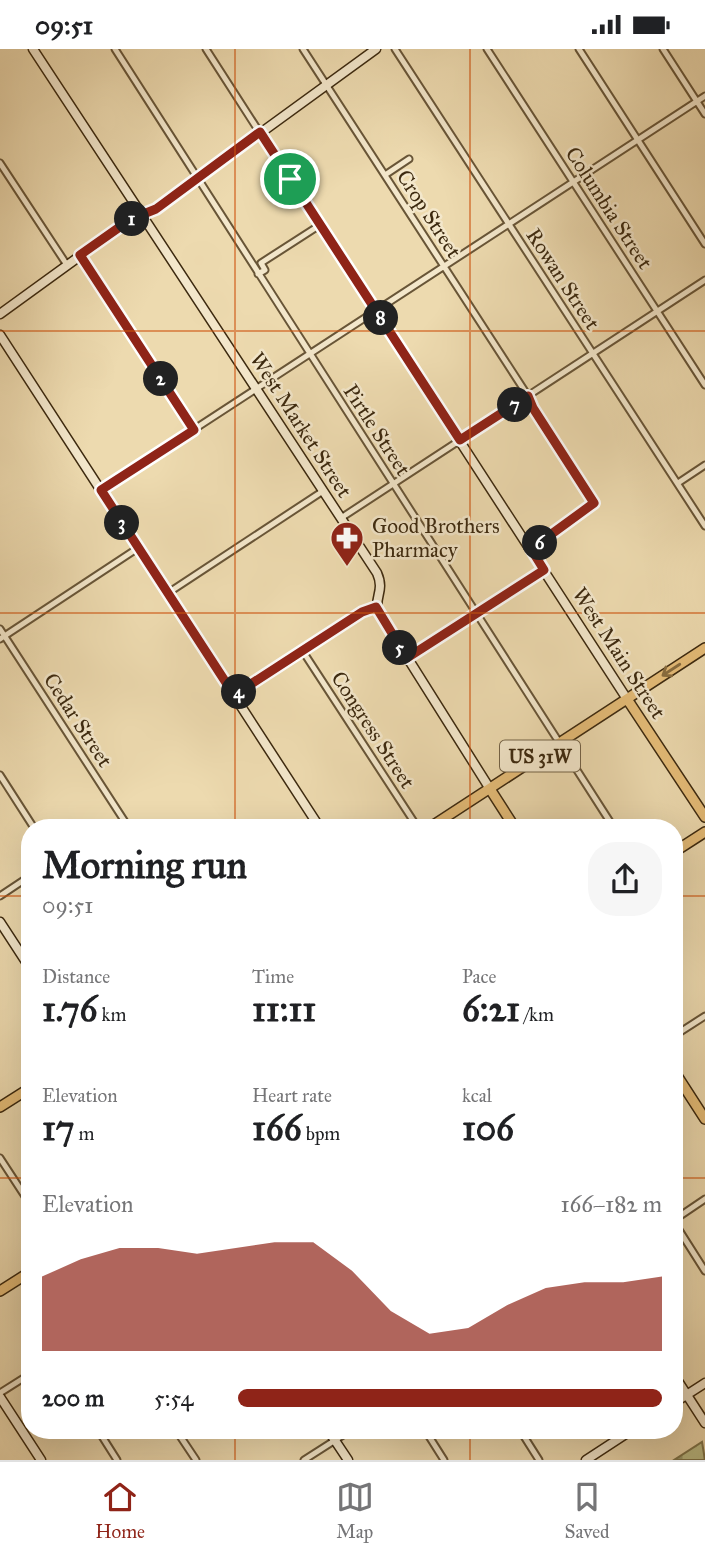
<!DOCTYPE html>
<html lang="en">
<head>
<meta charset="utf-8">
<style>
  body { margin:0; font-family:"IM FELL Great Primer",serif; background:#f6f6f6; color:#202124; height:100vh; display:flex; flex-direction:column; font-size:26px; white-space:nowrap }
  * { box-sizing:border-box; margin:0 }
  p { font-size:23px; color:#757577 }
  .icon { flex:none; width:38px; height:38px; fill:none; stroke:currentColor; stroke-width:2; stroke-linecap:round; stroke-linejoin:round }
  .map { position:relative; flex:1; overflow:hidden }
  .drawer { position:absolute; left:21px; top:770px; width:662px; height:620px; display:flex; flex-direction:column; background:#fff; border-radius:28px; box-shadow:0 7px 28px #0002 }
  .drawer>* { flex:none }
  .pin { position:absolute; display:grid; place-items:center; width:60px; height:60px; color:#fff; margin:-30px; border:4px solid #fff; border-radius:50%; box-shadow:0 2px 7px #0007 }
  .km { position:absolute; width:35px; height:35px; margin:-18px; border-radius:50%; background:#222; color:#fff; font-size:19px; line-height:35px; text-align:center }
  .round { display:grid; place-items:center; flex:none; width:74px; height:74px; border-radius:28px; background:#f6f6f6 }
  .summary { display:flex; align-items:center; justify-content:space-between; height:119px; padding:0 21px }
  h1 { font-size:38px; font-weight:700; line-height:52px }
  .figures { display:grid; grid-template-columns:repeat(3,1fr); gap:10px; height:119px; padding:7px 21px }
  .figures div { display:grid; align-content:center }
  .figures b { font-size:35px; font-weight:700 }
  .figures small { font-size:19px; font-weight:400 }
  .figures p { font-size:19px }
  .chart { height:196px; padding:14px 21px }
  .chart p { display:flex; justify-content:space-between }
  .chart svg { width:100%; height:126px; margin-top:7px; fill:#8f2418; opacity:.7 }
  ul { padding:0 21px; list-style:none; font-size:23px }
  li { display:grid; grid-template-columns:112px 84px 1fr; align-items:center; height:52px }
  li i { height:18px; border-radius:9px; background:#8f2418 }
  .status { display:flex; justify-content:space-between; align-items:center; height:49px; padding:0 35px; background:#fff; direction:ltr }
  .status svg { height:19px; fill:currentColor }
  .menu { display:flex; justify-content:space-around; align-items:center; height:98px; border-top:2px solid #e0e0e0; background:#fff; font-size:19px; color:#757577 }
  .menu a { display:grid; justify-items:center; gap:4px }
  .menu .active { color:#8f2418 }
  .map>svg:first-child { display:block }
  .cemetery { fill:url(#cemetery-stones); stroke:#7b744c; stroke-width:2 }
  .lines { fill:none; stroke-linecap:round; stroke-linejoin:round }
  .street-casing { stroke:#685537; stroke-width:9 }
  .secondary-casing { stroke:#3c290f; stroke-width:11 }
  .primary-casing { stroke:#3c290f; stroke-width:12 }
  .street { stroke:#f3e7cb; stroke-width:5 }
  .secondary { stroke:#f3e7cb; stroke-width:8 }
  .primary { stroke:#e6bd78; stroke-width:9 }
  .oneway { stroke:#886c3e }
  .route-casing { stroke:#fff; stroke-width:14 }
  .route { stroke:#8f2418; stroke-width:9 }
  .grid { fill:none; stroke:#ce520c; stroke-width:2; stroke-opacity:0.55 }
  .labels { text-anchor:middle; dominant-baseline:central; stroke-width:5; stroke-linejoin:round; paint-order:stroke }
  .shield { fill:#f3e7cb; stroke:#736247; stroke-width:2 }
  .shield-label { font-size:19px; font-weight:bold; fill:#3c290f }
  .street-label { font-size:21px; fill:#3c290f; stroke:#f3e7cb }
  .poi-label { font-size:21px; fill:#3c290f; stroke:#f3e7cb; text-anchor:start }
</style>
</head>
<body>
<div class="status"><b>09:51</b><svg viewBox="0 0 49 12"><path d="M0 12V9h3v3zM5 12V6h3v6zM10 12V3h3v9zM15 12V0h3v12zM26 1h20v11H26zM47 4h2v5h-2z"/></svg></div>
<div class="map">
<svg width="705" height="1411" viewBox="0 0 705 1411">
  <defs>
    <pattern id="cemetery-stones" width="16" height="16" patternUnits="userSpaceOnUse" patternTransform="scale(1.75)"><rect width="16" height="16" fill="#babf8a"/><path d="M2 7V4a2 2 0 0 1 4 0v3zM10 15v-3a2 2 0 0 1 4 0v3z" fill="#989b6f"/></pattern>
  </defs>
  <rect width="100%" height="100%" fill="#eddaaf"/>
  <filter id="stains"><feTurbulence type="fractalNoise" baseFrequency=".00286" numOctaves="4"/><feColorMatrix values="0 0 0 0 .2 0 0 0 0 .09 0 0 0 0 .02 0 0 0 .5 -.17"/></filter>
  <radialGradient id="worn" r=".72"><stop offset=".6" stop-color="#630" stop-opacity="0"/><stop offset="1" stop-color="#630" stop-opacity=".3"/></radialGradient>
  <!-- cemetery -->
  <path class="cemetery" d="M 702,1393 L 705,1411 L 674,1411 Z"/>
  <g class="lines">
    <defs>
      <path id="street" d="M 115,0 L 614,779
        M 206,0 L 260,84
        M 303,0 L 528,347 L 533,359 L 594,454 L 531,500
        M 395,0 L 705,477
        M 487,0 L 705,336
        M 579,0 L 705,195
        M 663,0 L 705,65
        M 0,114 L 67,216
        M 385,126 L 409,110
        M 81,207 L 194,381
        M 258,225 L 265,221 L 261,214 L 320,176
        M 678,434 L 705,416
        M 101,441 L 705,47
        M 341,469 L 705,231
        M 168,544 L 323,442
        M 0,580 L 129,779
        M 0,590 L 138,499
        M 302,601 L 418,779
        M 407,609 L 544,521
        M 234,646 L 361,563 L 376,558
        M 0,726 L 34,779
        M 0,847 L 30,827
        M 674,987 L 705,967
        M 0,1109 L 30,1155
        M 674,1171 L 705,1150
        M 674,1173 L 705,1222
        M 0,1344 L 30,1325
        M 98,1381 L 117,1411
        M 176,1381 L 196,1411
        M 425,1381 L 444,1411
        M 520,1381 L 539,1411
        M 304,1411 L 351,1381"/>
      <path id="secondary" d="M 33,0 L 377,524 C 385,542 374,548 378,562 L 490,740
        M 260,84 L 627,650
        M 0,265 L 131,170 L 156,160 L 376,0
        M 0,286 L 320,779
        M 0,873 L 30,919
        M 674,1326 L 705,1374
        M 0,1348 L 41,1411
        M 674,1354 L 705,1334
        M 328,1381 L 348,1411
        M 586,1411 L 632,1381"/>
      <path id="primary" d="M 627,650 L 705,768
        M 490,740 L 515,779
        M 429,779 L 705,599
        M 674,803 L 705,783
        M 674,1022 L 705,1070
        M 0,1058 L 30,1039
        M 0,1242 L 30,1223"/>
    </defs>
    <!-- street casing -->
    <use href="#street" class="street-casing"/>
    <!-- secondary casing -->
    <use href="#secondary" class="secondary-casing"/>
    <!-- primary casing -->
    <use href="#primary" class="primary-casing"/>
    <!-- street -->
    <use href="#street" class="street"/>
    <!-- secondary -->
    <use href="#secondary" class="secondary"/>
    <!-- primary -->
    <use href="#primary" class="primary"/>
  </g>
  <!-- one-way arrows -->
  <defs><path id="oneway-shaft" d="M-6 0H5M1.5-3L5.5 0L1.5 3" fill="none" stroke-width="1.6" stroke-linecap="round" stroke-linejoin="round" transform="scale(1.75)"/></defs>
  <use class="oneway" href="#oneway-shaft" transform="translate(671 621) rotate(147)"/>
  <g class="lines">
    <defs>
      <path id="route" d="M 260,83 L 460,391 L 528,347 L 533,359 L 594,454 L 531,500 L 544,521 L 407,609 L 376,558 L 362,563 L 234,646 L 101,441 L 194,381 L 80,206 L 131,170 L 156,160 Z"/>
    </defs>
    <!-- route casing -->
    <use href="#route" class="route-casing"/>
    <!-- route -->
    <use href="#route" class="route"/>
  </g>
  <!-- grid -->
  <path class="grid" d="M 235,0 L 235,779M 470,0 L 470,779M 0,282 L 705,282M 0,564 L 705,564M 0,847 L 30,847M 674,847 L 705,847M 0,1129 L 30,1129M 674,1129 L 705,1129M 235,1381 L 235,1411M 470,1381 L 470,1411"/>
  <!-- icons -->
  <defs>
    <symbol id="pharmacy-pin" viewBox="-11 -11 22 30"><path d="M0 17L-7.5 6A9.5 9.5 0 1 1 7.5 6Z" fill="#8f2418" stroke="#f3e7cb"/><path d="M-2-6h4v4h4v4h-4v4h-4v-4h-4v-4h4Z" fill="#fff"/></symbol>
  </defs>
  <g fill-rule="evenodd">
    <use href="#pharmacy-pin" x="328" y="470" width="38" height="52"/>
  </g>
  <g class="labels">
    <!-- shield labels -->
    <rect class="shield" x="500" y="691.5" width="80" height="31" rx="5"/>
    <g class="shield-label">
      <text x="540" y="707">US 31W</text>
    </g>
    <!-- street labels -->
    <g class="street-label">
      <text transform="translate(609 159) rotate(57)">Columbia Street</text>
      <text transform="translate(429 165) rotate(57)">Crop Street</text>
      <text transform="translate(563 230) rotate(57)">Rowan Street</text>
      <text transform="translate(301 376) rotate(57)">West Market Street</text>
      <text transform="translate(377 381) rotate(57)">Pirtle Street</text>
      <text transform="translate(619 604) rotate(57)">West Main Street</text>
      <text transform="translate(78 671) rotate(57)">Cedar Street</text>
      <text transform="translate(373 681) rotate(57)">Congress Street</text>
    </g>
    <!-- poi labels -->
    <g class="poi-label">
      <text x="372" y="477">Good Brothers<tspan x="372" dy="24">Pharmacy</tspan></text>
    </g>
  </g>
  <rect width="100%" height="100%" filter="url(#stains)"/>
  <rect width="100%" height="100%" fill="url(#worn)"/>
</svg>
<div class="pin" style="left:290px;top:130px;background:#1e9e55"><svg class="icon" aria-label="arrive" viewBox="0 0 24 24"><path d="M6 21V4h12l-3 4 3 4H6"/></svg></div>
<b class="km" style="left:132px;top:170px">1</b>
<b class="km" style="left:161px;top:330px">2</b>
<b class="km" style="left:122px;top:474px">3</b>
<b class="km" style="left:239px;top:643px">4</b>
<b class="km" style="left:400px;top:599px">5</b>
<b class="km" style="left:540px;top:494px">6</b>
<b class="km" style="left:515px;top:356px">7</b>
<b class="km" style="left:381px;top:269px">8</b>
<section class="drawer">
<div class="summary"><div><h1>Morning run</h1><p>09:51</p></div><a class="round"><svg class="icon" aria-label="share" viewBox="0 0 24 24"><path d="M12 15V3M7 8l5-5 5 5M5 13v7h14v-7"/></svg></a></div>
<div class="figures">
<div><p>Distance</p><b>1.76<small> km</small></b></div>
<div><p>Time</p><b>11:11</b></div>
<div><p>Pace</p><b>6:21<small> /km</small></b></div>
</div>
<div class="figures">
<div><p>Elevation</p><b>17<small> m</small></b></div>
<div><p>Heart rate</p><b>166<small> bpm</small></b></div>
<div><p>kcal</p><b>106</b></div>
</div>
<div class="chart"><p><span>Elevation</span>166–182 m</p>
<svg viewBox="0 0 160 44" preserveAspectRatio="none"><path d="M0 44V18L10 12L20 8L30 8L40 10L50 8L60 6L70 6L80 16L90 30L100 38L110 36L120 28L130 22L140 20L150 20L160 18V44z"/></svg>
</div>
<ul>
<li><b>200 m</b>5:54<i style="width:100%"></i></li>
</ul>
</section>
</div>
<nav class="menu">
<a class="active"><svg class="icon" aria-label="home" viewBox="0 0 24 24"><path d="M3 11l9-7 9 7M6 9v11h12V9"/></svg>Home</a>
<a><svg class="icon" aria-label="map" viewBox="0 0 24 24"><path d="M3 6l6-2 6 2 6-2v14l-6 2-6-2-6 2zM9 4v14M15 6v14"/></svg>Map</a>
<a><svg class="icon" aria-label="saved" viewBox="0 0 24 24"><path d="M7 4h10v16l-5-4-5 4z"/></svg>Saved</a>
</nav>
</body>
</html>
